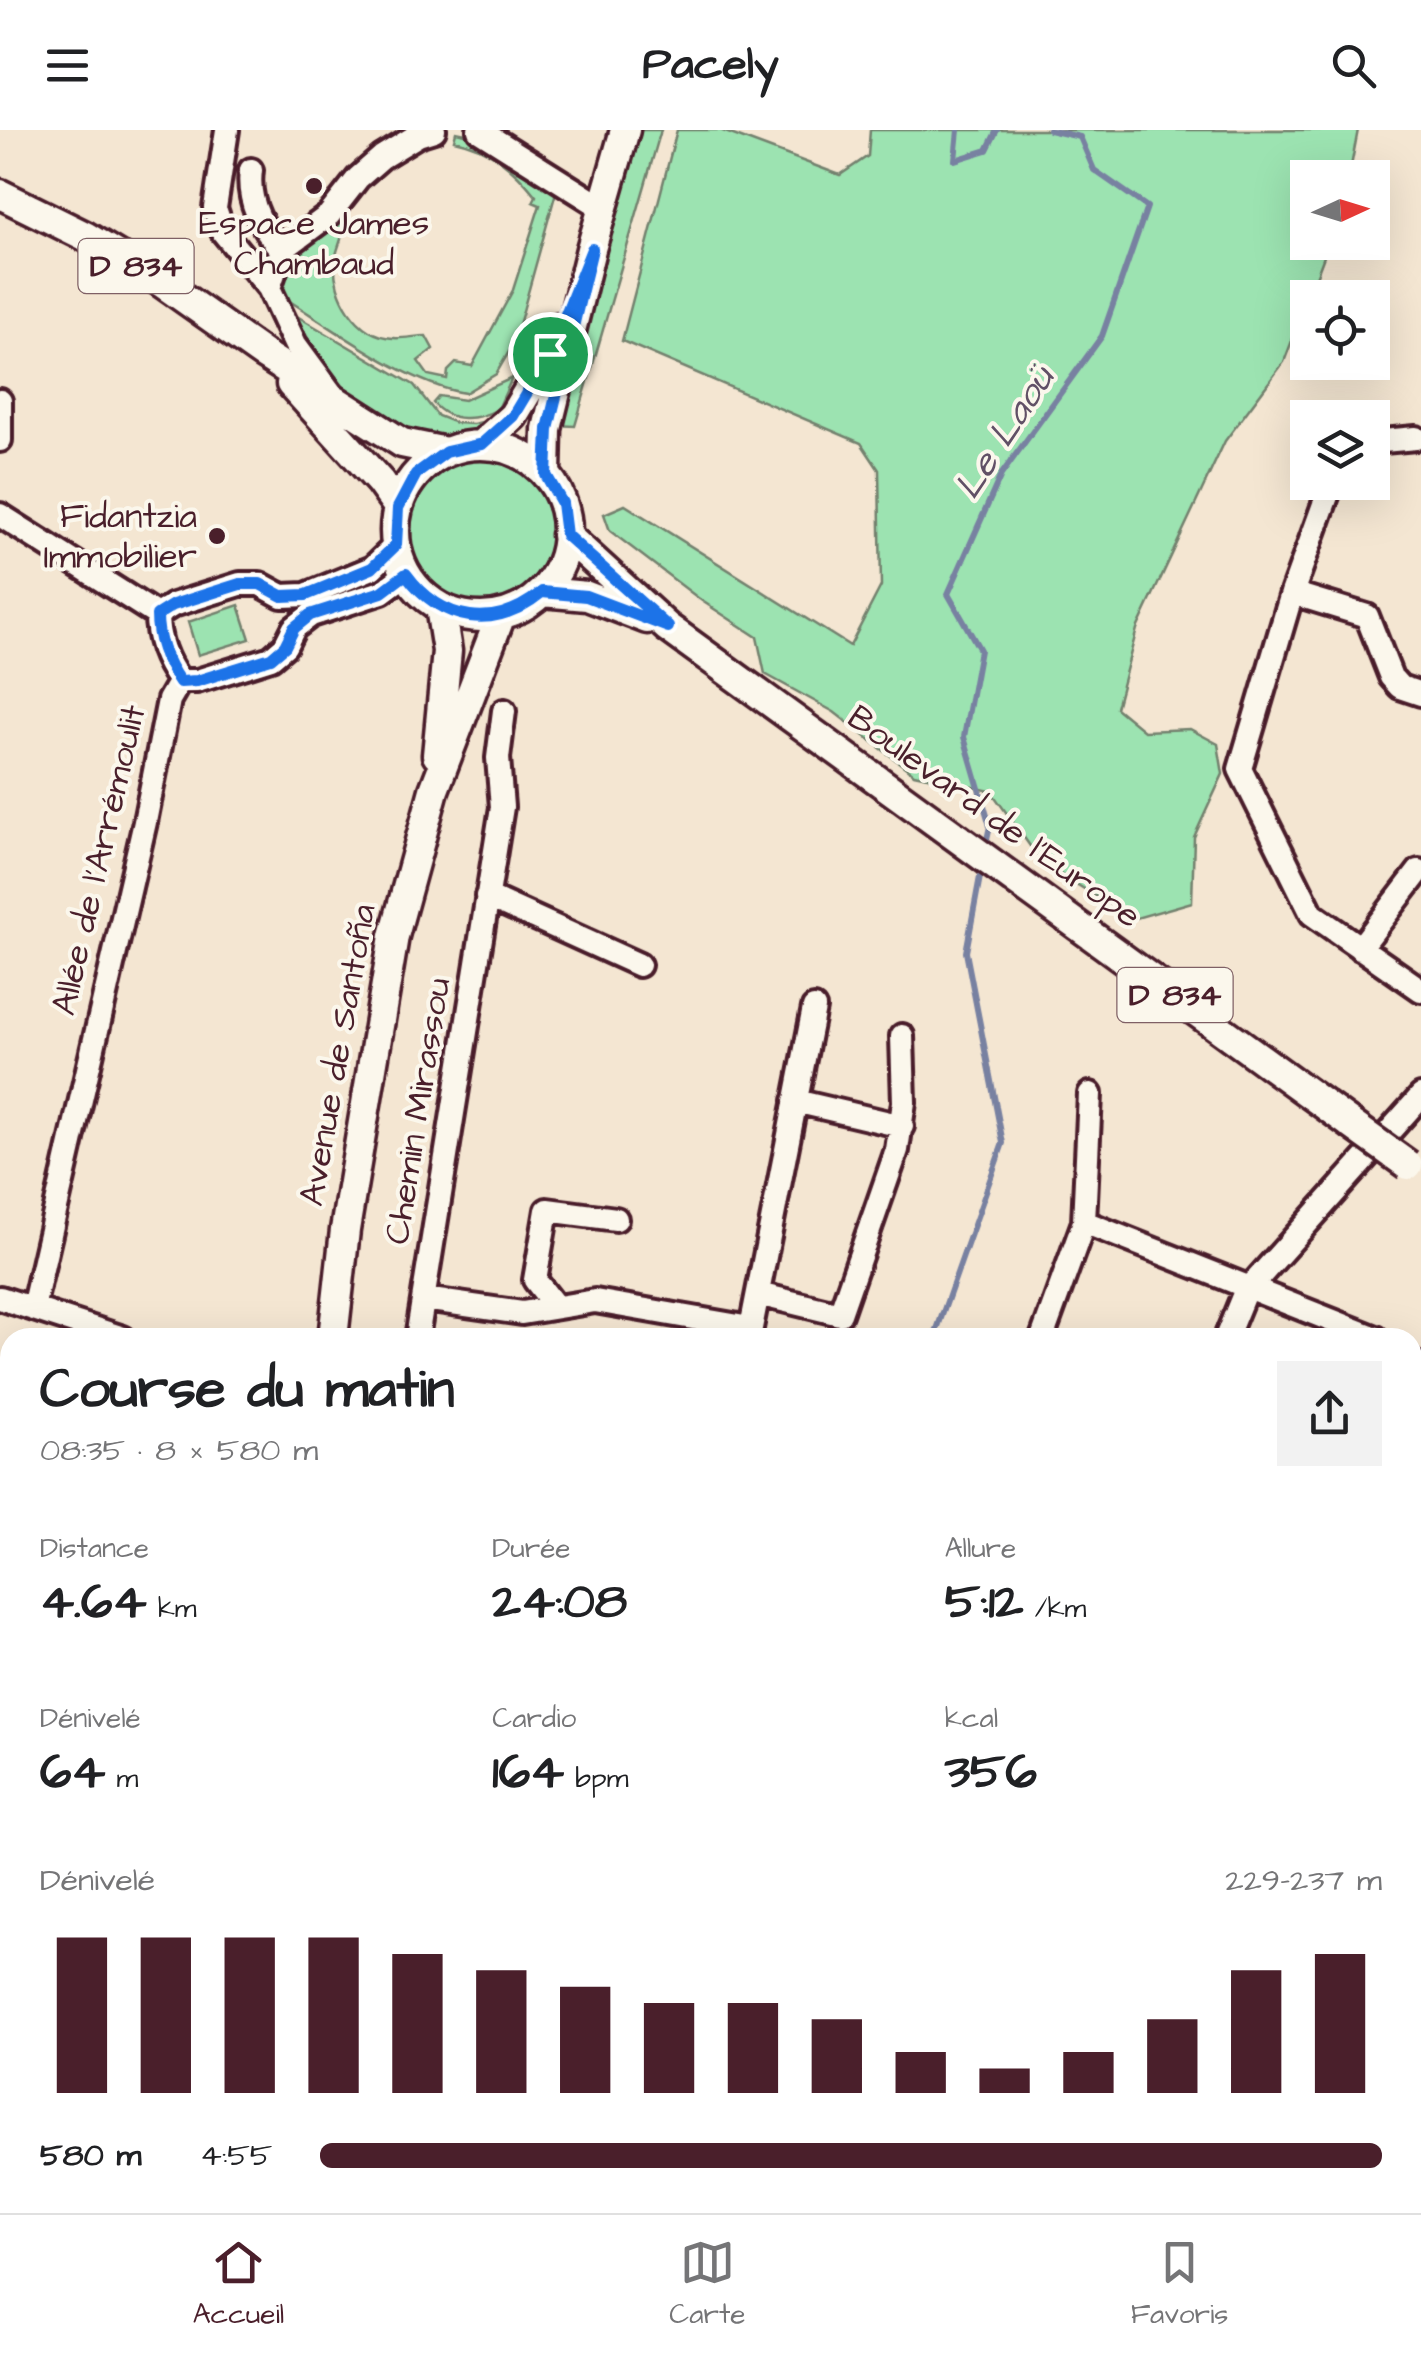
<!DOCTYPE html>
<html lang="fr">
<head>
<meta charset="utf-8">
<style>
  body { margin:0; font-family:"Architects Daughter",sans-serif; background:#f2f2f2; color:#202124; height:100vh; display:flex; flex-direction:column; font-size:38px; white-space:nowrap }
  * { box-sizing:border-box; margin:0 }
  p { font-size:32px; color:#757577 }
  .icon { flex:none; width:55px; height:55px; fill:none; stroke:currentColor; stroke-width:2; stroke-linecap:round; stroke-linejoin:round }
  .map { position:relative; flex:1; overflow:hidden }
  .panel { position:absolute; left:0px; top:1198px; width:1422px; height:888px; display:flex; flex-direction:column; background:#fff; border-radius:30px 30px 0 0; box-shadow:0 10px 40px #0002 }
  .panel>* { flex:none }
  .needle { width:65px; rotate:86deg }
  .buttons { position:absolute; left:1290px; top:30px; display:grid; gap:20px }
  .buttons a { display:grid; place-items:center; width:100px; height:100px; border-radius:0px; background:#fff; box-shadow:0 10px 40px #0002; font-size:50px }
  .pin { position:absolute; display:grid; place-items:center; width:85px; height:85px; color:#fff; margin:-42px; border:5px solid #fff; border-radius:50%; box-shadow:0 2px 10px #0007 }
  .round { display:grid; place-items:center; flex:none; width:105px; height:105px; border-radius:0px; background:#f2f2f2 }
  .summary { display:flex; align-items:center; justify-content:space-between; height:170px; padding:0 40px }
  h1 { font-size:55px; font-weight:700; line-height:75px }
  .stats { display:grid; grid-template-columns:repeat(3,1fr); gap:15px; height:170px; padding:10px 40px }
  .stats div { display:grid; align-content:center }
  .stats b { font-size:50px; font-weight:700 }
  .stats small { font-size:28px; font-weight:400 }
  .stats p { font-size:28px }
  .chart { height:280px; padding:20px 40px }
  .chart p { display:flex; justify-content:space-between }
  .chart svg { width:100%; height:180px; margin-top:10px; stroke:#4a1f2b; stroke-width:6 }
  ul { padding:0 40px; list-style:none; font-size:32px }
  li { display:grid; grid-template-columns:160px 120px 1fr; align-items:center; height:75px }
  li i { height:25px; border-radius:12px; background:#4a1f2b }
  header { display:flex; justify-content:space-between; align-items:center; height:130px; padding:0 40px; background:#fff; font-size:45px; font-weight:700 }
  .tab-bar { display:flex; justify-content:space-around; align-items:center; height:140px; border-top:2px solid #e0e0e0; background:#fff; font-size:28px; color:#757577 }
  .tab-bar a { display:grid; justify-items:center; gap:5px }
  .tab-bar .active { color:#4a1f2b }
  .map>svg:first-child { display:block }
  .green { fill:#9ce3b1; stroke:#73816e; stroke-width:2.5 }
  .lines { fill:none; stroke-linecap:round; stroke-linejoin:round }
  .stream { stroke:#7881a1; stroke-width:6 }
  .minor-casing { stroke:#4a1f2b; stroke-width:30 }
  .major-casing { stroke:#4a1f2b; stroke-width:35 }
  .minor { stroke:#fbf7ec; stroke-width:22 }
  .major { stroke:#fbf7ec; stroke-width:28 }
  .major-bridge-casing { stroke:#4a1f2b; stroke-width:35; stroke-linecap:butt }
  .major-bridge { stroke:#fbf7ec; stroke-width:28 }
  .route-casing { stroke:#fff; stroke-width:20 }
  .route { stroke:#1a73e8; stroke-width:12 }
  .poi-dot { fill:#4a1f2b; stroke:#fbf7ec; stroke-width:4 }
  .labels { text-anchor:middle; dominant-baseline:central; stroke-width:8; stroke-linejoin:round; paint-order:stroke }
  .shield { fill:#fbf7ec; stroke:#7f6065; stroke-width:2.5 }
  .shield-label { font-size:32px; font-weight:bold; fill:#4a1f2b }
  .poi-label { font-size:35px; fill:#4a1f2b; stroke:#fbf7ec }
  .street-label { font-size:35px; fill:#4a1f2b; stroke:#fbf7ec }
  .water-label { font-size:38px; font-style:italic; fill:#615066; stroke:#fbf7ec }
</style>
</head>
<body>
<header><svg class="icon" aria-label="menu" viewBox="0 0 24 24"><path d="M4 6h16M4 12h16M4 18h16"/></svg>Pacely<svg class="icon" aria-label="search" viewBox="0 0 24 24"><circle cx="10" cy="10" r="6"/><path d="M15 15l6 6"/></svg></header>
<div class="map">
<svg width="1421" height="2083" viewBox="0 0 1421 2083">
  <rect width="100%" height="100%" fill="#f4e6d2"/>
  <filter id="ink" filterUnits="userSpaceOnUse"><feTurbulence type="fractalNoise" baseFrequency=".01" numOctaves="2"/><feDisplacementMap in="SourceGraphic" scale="20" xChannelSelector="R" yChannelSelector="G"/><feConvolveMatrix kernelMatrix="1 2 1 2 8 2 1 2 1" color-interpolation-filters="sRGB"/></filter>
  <g filter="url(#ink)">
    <!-- green -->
    <path class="green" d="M 641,0 L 661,0 L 575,296 L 556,295 Z
      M 677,0 L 720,0 L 840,45 L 868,26 L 870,0 L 1358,0 L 1349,47 L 1308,48 L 1308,112 L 1329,113 L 1284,232 L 1225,311 L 1137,499 L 1116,578 L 1144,601 L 1190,599 L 1218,614 L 1223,644 L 1194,707 L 1192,772 L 1133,789 L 1042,733 L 991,661 L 914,644 L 834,582 L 765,544 L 757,507 L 702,471 L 610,401 L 604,384 L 625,375 L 850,516 L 881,456 L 879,340 L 861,313 L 622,211 Z
      M 456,2 L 475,6 L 556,62 L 514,213 L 496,244 L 465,263 C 412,256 335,200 288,170 C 270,131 313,113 338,92 L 342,93 C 346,104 336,118 335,131 C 332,164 356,206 393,208 C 403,209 415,206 426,206 L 433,219 L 418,231 L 428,245 L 447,249 L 448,241 L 456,233 L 472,236 L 513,160 L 540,75 L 533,72 L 536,66 C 514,38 489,17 454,10 Z
      M 290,182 L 414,255 L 438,286 L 456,293 L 473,294 L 491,290 L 477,300 L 442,311 L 413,308 L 334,254 Z
      M 512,248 L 498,279 C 476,291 450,293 433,273 L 439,266 L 464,270 Z
      M410 402a72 72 0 1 1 144 0a72 72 0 1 1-144 0Z
      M 239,475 L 250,509 L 198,525 L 188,492 Z
      M 0,1781 L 10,1782 L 10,1886 L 0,1885 Z"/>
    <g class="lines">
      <!-- stream -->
      <path class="stream" d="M 958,0 L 955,30 L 987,20 L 997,0
        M 985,719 L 990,696 L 964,607 L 980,520 L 948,464 L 1001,345 L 1102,206 L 1147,77 L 1094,40 L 1080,7 L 1049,0
        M 934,1208 L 1003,1013 L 966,822 L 982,736
        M 0,1877 L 10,1878
        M 807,2083 L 810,2075"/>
      <defs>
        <path id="minor" d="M 227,0 L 215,78 L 223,102 L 269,158 L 295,214 L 331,263
          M 479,0 L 603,78
          M 251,40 C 247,70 261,98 282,120
          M 269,158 L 282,120 L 329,85 L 358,48 L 382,27 L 418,5 L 434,0
          M 0,271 L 0,310
          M 1372,312 L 1416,308
          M 1332,352 L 1292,463 L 1367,486 L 1391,547 L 1400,557 L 1421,564
          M 0,385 L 157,485
          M 1292,463 L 1240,639 L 1312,784 L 1421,860
          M 157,485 L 173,475 L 240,454 L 260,454 L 282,466 L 306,465 L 372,438 L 396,415
          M 157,485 C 157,509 166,532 180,551
          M 180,551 L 197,551 L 271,528 L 285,516 L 294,498 L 311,485 L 382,462 L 406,444
          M 487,766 L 639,835
          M 1360,818 L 1419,741
          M 795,971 L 902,996
          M 1084,1092 L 1376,1208
          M 758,1164 L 840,1184 L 897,1020 L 904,972 L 902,906
          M 0,1168 L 123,1208
          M 424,1169 L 522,1183 L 595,1171 L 750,1198
          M 556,1177 L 535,1150 L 547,1080 L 616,1089
          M 33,1178 L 145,692 L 169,570 L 180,551
          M 417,1208 L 502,677 L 498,628 L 504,581
          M 749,1208 L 814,878
          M 1042,1208 L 1084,1092 L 1090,964
          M 1226,1208 L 1244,1164 L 1421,966
          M 1412,1232 L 1421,1238
          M 1412,1619 L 1421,1620
          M 0,1664 L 10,1665
          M 1412,1835 L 1421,1843
          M 0,2027 L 10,2028
          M 50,2075 L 54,2083
          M 352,2075 L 352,2083
          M 691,2083 L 694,2075
          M 1039,2083 L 1041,2075"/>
        <path id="major" d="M 0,64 L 85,106 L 158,150 L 263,224 L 402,313 L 446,322
          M 291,254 L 380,352 L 398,377
          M 482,314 L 513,286 L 550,224 L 560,197
          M395 401a86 86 0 1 1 172 0a86 86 0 1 1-172 0Z
          M 546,345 L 547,299 L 591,119 L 625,0
          M 566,405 L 667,497 L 1351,994
          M 542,462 L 587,466 L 647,489
          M 437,625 L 447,521 L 440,477
          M 333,1208 L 345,1100 L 394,806 L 434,660 L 501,485
          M 243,2083 L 244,2075
          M 265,2083 L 266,2075"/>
      </defs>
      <!-- minor casing -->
      <use href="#minor" class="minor-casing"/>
      <!-- major casing -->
      <use href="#major" class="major-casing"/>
      <!-- minor -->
      <use href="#minor" class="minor"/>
      <!-- major -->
      <use href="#major" class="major"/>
      <defs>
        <path id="major-bridge" d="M 1351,994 L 1408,1035"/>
      </defs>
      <!-- major-bridge casing -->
      <use href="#major-bridge" class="major-bridge-casing"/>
      <!-- major-bridge -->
      <use href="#major-bridge" class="major-bridge"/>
    </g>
  </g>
  <g class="lines" filter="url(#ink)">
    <defs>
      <path id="route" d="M 592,119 L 548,299 L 546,345 L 562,373 L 566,405 L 668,497 L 586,466 L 542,462 C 495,501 442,493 406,444 L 382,462 L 310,485 L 294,498 L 285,516 L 271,528 L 197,551 L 180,552 C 166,532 157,509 157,485 L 173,475 L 240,454 L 260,454 L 282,466 L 306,465 L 372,438 L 396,415 L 398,378 L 416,344 L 446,322 L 482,314 L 513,286 L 550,224 Z"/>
    </defs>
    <!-- route casing -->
    <use href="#route" class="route-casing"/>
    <!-- route -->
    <use href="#route" class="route"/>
  </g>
  <!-- markers -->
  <g class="poi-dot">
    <circle cx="314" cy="56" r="10"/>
    <circle cx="217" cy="406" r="10"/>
  </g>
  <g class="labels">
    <!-- shield labels -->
    <g class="shield">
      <rect x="78.5" y="109" width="115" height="54" rx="8"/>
      <rect x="1117.5" y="838" width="115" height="54" rx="8"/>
    </g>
    <g class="shield-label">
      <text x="136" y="136">D 834</text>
      <text x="1175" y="865">D 834</text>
    </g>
    <!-- poi labels -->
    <g class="poi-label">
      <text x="314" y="93">Espace James<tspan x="314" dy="40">Chambaud</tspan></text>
      <text x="197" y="386" text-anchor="end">Fidantzia<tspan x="197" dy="40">Immobilier</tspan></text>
    </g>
    <!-- street labels -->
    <g class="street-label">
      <text transform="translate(994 687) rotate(36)">Boulevard de l'Europe</text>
      <text transform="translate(99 730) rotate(-77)">Allée de l'Arrémoulit</text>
      <text transform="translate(338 925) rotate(-80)">Avenue de Santoña</text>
      <text transform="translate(418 981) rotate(-81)">Chemin Mirassou</text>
    </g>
    <!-- water labels -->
    <g class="water-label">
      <text transform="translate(1005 303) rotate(-57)">Le Laoü</text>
    </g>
  </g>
</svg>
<div class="buttons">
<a><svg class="needle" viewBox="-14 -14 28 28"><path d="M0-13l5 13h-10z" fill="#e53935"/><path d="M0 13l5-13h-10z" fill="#757577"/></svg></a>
<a><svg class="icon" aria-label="locate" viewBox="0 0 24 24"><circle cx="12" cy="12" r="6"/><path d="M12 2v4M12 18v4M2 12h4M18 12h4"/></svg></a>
<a><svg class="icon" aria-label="layers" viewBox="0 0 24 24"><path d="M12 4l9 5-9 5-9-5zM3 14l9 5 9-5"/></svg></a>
</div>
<div class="pin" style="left:550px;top:224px;background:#1e9e55"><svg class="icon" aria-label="arrive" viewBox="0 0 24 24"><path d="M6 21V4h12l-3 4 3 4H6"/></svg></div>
<section class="panel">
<div class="summary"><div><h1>Course du matin</h1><p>08:35 · 8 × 580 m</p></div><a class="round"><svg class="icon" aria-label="share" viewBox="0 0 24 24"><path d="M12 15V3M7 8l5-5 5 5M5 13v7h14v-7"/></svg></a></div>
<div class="stats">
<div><p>Distance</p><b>4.64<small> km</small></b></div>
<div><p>Durée</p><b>24:08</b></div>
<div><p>Allure</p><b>5:12<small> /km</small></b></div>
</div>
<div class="stats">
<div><p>Dénivelé</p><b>64<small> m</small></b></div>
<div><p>Cardio</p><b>164<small> bpm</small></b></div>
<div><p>kcal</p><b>356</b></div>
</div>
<div class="chart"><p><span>Dénivelé</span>229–237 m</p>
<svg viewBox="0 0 160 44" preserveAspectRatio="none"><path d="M5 44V6M15 44V6M25 44V6M35 44V6M45 44V10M55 44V14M65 44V18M75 44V22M85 44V22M95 44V26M105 44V34M115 44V38M125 44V34M135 44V26M145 44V14M155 44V10"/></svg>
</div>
<ul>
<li><b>580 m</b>4:55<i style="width:100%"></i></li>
</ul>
</section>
</div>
<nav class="tab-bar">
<a class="active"><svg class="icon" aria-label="home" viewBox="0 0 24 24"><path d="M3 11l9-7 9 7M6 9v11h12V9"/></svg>Accueil</a>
<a><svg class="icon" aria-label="map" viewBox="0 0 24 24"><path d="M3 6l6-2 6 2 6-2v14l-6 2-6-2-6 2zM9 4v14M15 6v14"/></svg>Carte</a>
<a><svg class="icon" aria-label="saved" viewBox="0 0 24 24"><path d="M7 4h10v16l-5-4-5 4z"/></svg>Favoris</a>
</nav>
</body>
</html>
